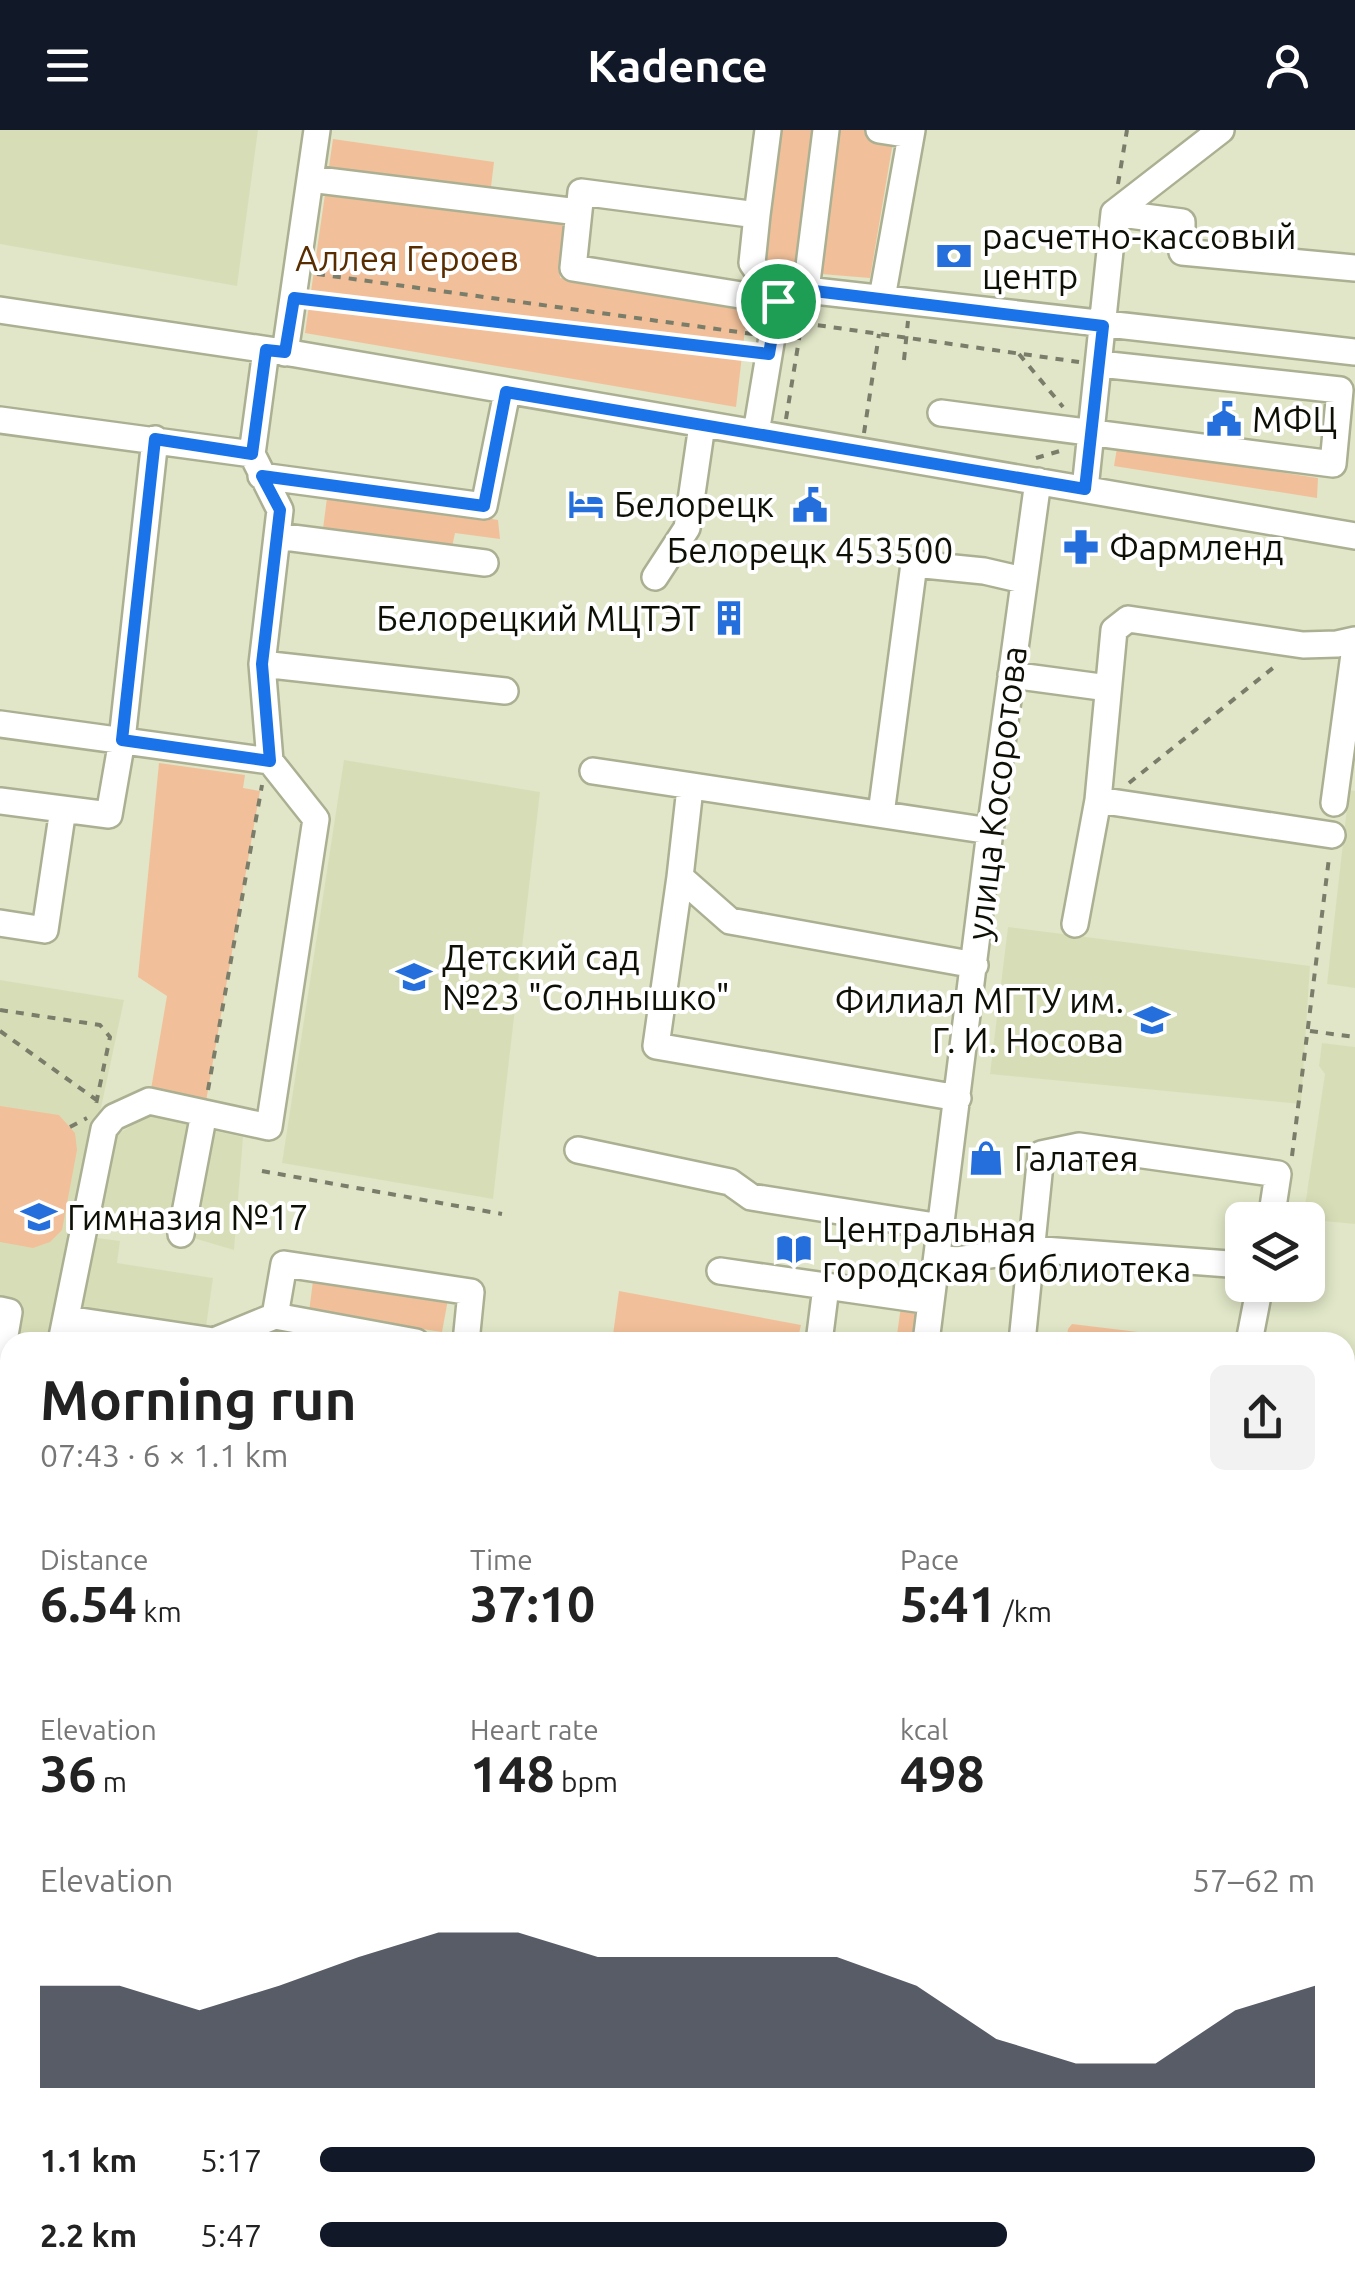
<!DOCTYPE html>
<html lang="en">
<head>
<meta charset="utf-8">
<style>
  body { margin:0; font-family:Ubuntu,sans-serif; background:#f2f2f2; color:#222; height:100vh; display:flex; flex-direction:column; font-size:38px; white-space:nowrap }
  * { box-sizing:border-box; margin:0 }
  p { font-size:32px; color:#767676 }
  .icon { flex:none; width:55px; height:55px; fill:none; stroke:currentColor; stroke-width:2; stroke-linecap:round; stroke-linejoin:round }
  .map { position:relative; flex:1; overflow:hidden }
  .side { position:absolute; left:0px; top:1202px; width:1355px; height:962px; display:flex; flex-direction:column; background:#fff; border-radius:30px 30px 0 0; box-shadow:0 5px 15px #0003 }
  .side>* { flex:none }
  .fabs { position:absolute; left:1225px; top:1072px; display:grid; gap:20px }
  .fabs a { display:grid; place-items:center; width:100px; height:100px; border-radius:15px; background:#fff; box-shadow:0 5px 15px #0003; font-size:50px }
  .pin { position:absolute; display:grid; place-items:center; width:85px; height:85px; color:#fff; margin:-42px; border:5px solid #fff; border-radius:50%; box-shadow:0 2px 10px #0007 }
  .round { display:grid; place-items:center; flex:none; width:105px; height:105px; border-radius:15px; background:#f2f2f2 }
  .overview { display:flex; align-items:center; justify-content:space-between; height:170px; padding:0 40px }
  h1 { font-size:55px; font-weight:700; line-height:75px }
  .figures { display:grid; grid-template-columns:repeat(3,1fr); gap:15px; height:170px; padding:10px 40px }
  .figures div { display:grid; align-content:center }
  .figures b { font-size:50px; font-weight:700 }
  .figures small { font-size:28px; font-weight:400 }
  .figures p { font-size:28px }
  .chart { height:280px; padding:20px 40px }
  .chart p { display:flex; justify-content:space-between }
  .chart svg { width:100%; height:180px; margin-top:10px; fill:#111827; opacity:.7 }
  ul { padding:0 40px; list-style:none; font-size:32px }
  li { display:grid; grid-template-columns:160px 120px 1fr; align-items:center; height:75px }
  li i { height:25px; border-radius:12px; background:#111827 }
  header { display:flex; justify-content:space-between; align-items:center; height:130px; padding:0 40px; background:#111827; color:#fff; font-size:45px; font-weight:700 }
  .map>svg:first-child { display:block }
  .built { fill:#d7deb7 }
  .green { fill:#f1c09a }
  .lines { fill:none; stroke-linecap:round; stroke-linejoin:round }
  .minor-casing { stroke:#abb093; stroke-width:30 }
  .path { stroke:#797d69; stroke-width:4; stroke-dasharray:8 8; stroke-linecap:butt }
  .minor { stroke:#fff; stroke-width:25 }
  .route-casing { stroke:#fff; stroke-width:20 }
  .route { stroke:#1a73e8; stroke-width:12 }
  .labels { text-anchor:middle; dominant-baseline:central; stroke-width:8; stroke-linejoin:round; paint-order:stroke }
  .poi-label { font-size:35px; fill:#0e1006; stroke:#fff; text-anchor:start }
  .park-label { font-size:35px; fill:#592d00; stroke:#fff }
  .street-label { font-size:35px; fill:#0e1006; stroke:#fff }
</style>
</head>
<body>
<header><svg class="icon" aria-label="menu" viewBox="0 0 24 24"><path d="M4 6h16M4 12h16M4 18h16"/></svg>Kadence<svg class="icon" aria-label="person" viewBox="0 0 24 24"><circle cx="12" cy="8" r="4"/><path d="M4 21q1-7 8-7t8 7"/></svg></header>
<div class="map">
<svg width="1355" height="2163" viewBox="0 0 1355 2163">
  <rect width="100%" height="100%" fill="#e0e6c7"/>
  <!-- built -->
  <path class="built" d="M 0,0 L 258,0 L 237,156 L 0,114 Z
    M 344,630 L 540,662 L 493,1069 L 282,1033 Z
    M 1349,660 L 1355,661 L 1355,858 L 1327,854 Z
    M 1008,797 L 1310,836 L 1301,974 L 990,944 Z
    M 0,850 L 124,870 L 54,1198 L 43,1212 L 10,1212 L 10,1254 L 0,1267 Z
    M 1322,913 L 1355,917 L 1355,1094 L 1303,1089 L 1325,944 L 1319,936 Z
    M 167,980 L 193,987 L 176,1092 L 100,1081 L 115,1006 L 147,986 L 164,989 Z
    M 206,999 L 243,1007 L 234,1120 L 190,1107 Z
    M 90,1107 L 120,1111 L 117,1133 L 213,1148 L 205,1204 L 78,1183 Z
    M 0,1607 L 10,1608 L 10,1932 L 0,1930 Z
    M 0,2106 L 10,2108 L 10,2155 L 160,2155 L 159,2163 L 0,2163 Z
    M 1345,2128 L 1355,2129 L 1355,2163 L 1220,2163 L 1221,2155 L 1345,2155 Z"/>
  <!-- green -->
  <path class="green" d="M 756,0 L 895,0 L 870,148 L 772,140 L 757,120 Z
    M 333,9 L 494,32 L 488,82 L 567,94 L 560,148 L 748,174 L 736,277 L 305,203 Z
    M 1117,318 L 1318,348 L 1317,368 L 1114,336 Z
    M 328,360 L 498,390 L 500,409 L 455,403 L 452,417 L 323,399 Z
    M 159,633 L 245,645 L 243,658 L 260,661 L 204,983 L 149,971 L 167,866 L 138,847 Z
    M 0,976 L 59,985 L 75,1003 L 77,1020 L 62,1100 L 50,1112 L 33,1118 L 0,1112 Z
    M 314,1143 L 449,1164 L 442,1202 L 309,1182 Z
    M 619,1161 L 801,1195 L 797,1212 L 612,1212 Z
    M 901,1176 L 916,1178 L 911,1212 L 896,1212 Z
    M 1072,1194 L 1138,1202 L 1144,1212 L 1066,1212 L 1068,1199 Z
    M 0,2116 L 10,2118 L 10,2155 L 88,2155 L 87,2163 L 0,2163 Z"/>
  <g class="lines">
    <defs>
      <path id="minor" d="M 879,0 L 911,5
        M 310,49 L 578,82
        M 1114,83 L 1182,92 L 1182,122 L 1355,138
        M 757,85 L 768,0
        M 806,160 L 826,0
        M 882,168 L 912,0
        M 778,171 L 806,160 L 1355,222
        M 0,180 L 296,224 L 1355,406
        M 266,220 L 252,324 L 280,380 L 262,534 L 270,631
        M 285,223 L 317,0
        M 941,283 L 1333,334 L 1340,260 L 1100,234
        M 0,290 L 252,324
        M 756,303 L 778,171 L 752,133 L 757,85 L 581,62 L 573,138 L 778,171
        M 261,346 L 484,376 L 507,262
        M 1085,359 L 1114,83 L 1221,0
        M 277,406 L 485,433
        M 655,447 L 687,398 L 702,295
        M 262,534 L 505,561
        M 1011,545 L 1108,558
        M 0,594 L 270,631 L 316,689 L 269,997 L 149,971 L 114,987 L 104,999 L 61,1212
        M 593,641 L 990,701
        M 690,658 L 680,747 L 730,791 L 975,835
        M 1098,670 L 1332,705
        M 0,671 L 109,685 L 122,610 L 155,309
        M 1334,673 L 1355,517
        M 881,684 L 914,434 L 984,441 L 1023,450
        M 680,747 L 656,916 L 958,968
        M 0,793 L 45,800 L 63,679
        M 1075,794 L 1098,670 L 1114,500 L 1128,489 L 1303,515 L 1337,514 L 1355,510
        M 578,1020 L 730,1052 L 751,1067 L 941,1097
        M 181,1104 L 204,983
        M 937,1127 L 956,1130 L 1030,1119 L 1242,1135
        M 720,1141 L 931,1171
        M 0,1180 L 9,1182 L 0,1234
        M 67,1189 L 214,1211 L 275,1186
        M 416,1212 L 275,1186 L 284,1134 L 471,1162 L 466,1212
        M 819,1212 L 826,1157
        M 926,1212 L 990,701 L 1038,351
        M 1022,1212 L 1041,1024 L 1079,1016 L 1278,1044 L 1271,1090
        M 1249,1212 L 1260,1155
        M 0,1366 L 6,1302 L 10,1297
        M 0,1431 L 10,1432
        M 1345,1472 L 1355,1473
        M 0,1528 L 10,1529
        M 1345,1577 L 1355,1578
        M 0,1632 L 10,1633
        M 1345,1784 L 1355,1786
        M 0,1863 L 10,1865
        M 1355,1925 L 1347,1990 L 1355,1991
        M 0,2042 L 10,2043
        M 255,2163 L 256,2155
        M 334,2163 L 334,2155
        M 694,2163 L 696,2155
        M 812,2163 L 813,2155
        M 899,2163 L 900,2155
        M 1119,2163 L 1120,2155"/>
    </defs>
    <!-- minor casing -->
    <use href="#minor" class="minor-casing"/>
    <!-- path -->
    <path class="path" d="M 1118,54 L 1127,0
      M 317,144 L 753,204
      M 312,170 L 750,222
      M 802,193 L 1079,232
      M 1019,224 L 1063,277
      M 904,230 L 908,191
      M 786,289 L 803,185
      M 864,303 L 879,204
      M 1036,328 L 1060,321
      M 1129,653 L 1278,534
      M 0,880 L 100,895 L 110,907 L 96,974
      M 0,901 L 98,971
      M 1310,901 L 1355,907
      M 208,960 L 262,655
      M 70,997 L 87,988
      M 1292,1026 L 1329,728
      M 262,1041 L 502,1084
      M 0,1398 L 10,1399
      M 1345,1533 L 1355,1535
      M 1345,1628 L 1355,1629
      M 1345,2063 L 1355,2053
      M 459,2155 L 470,2163
      M 1197,2163 L 1197,2155"/>
    <!-- minor -->
    <use href="#minor" class="minor"/>
  </g>
  <g class="lines">
    <defs>
      <path id="route" d="M 806,160 L 1103,196 L 1085,359 L 506,262 L 484,376 L 262,346 L 280,380 L 262,534 L 270,631 L 122,610 L 155,309 L 252,324 L 266,220 L 285,222 L 294,168 L 769,224 L 778,171 Z"/>
    </defs>
    <!-- route casing -->
    <use href="#route" class="route-casing"/>
    <!-- route -->
    <use href="#route" class="route"/>
  </g>
  <!-- icons -->
  <defs>
    <symbol id="bank-bare" viewBox="-9 -9 18 18"><path d="M-6-4H6V4H-6ZM0-2.3a2.3 2.3 0 1 0 0 4.6a2.3 2.3 0 1 0 0-4.6Z" fill="#246fdb" stroke="#fff" stroke-width="2.5" paint-order="stroke"/></symbol>
    <symbol id="civic-bare" viewBox="-9 -9 18 18"><path d="M-.6-6.5H3V-4.5H.6V-3L4-1V1h2V6H-6V1h2V-1L-.6-3ZM-1.2 2.5V6h2.4V2.5Z" fill="#246fdb" stroke="#fff" stroke-width="2.5" paint-order="stroke"/></symbol>
    <symbol id="hotel-bare" viewBox="-9 -9 18 18"><path d="M-6-4.5h1.5V1H6V5H4.5V3h-9V5H-6ZM-4 0a1.8 1.8 0 1 1 3.6 0ZM.5 0V-2.5h3Q6-2.5 6 0Z" fill="#246fdb" stroke="#fff" stroke-width="2.5" paint-order="stroke"/></symbol>
    <symbol id="pharmacy-bare" viewBox="-9 -9 18 18"><path d="M-2-6h4v4h4v4h-4v4h-4v-4h-4v-4h4Z" fill="#246fdb" stroke="#fff" stroke-width="2.5" paint-order="stroke"/></symbol>
    <symbol id="building-bare" viewBox="-9 -9 18 18"><path d="M-4-6H4V6H1V3H-1V6H-4ZM-2.5-4.3h1.7v1.8h-1.7ZM.8-4.3h1.7v1.8H.8ZM-2.5-1h1.7V.8h-1.7ZM.8-1h1.7V.8H.8Z" fill="#246fdb" stroke="#fff" stroke-width="2.5" paint-order="stroke"/></symbol>
    <symbol id="school-bare" viewBox="-9 -9 18 18"><path d="M0-5L7-2L0 1L-7-2ZM-4 1L0 2.5L4 1V4Q0 6-4 4Z" fill="#246fdb" stroke="#fff" stroke-width="2.5" paint-order="stroke"/></symbol>
    <symbol id="university-bare" viewBox="-9 -9 18 18"><path d="M0-5L7-2L0 1L-7-2ZM-4 1L0 2.5L4 1V4Q0 6-4 4Z" fill="#246fdb" stroke="#fff" stroke-width="2.5" paint-order="stroke"/></symbol>
    <symbol id="shop-bare" viewBox="-9 -9 18 18"><path d="M-5-2.5h2.3a2.7 3.5 0 0 1 5.4 0H5L5.5 6h-11ZM-1.5-2.5h3a1.5 2.3 0 0 0-3 0Z" fill="#246fdb" stroke="#fff" stroke-width="2.5" paint-order="stroke"/></symbol>
    <symbol id="library-bare" viewBox="-9 -9 18 18"><path d="M-6-4Q-3-5.5-.7-3.5V5Q-3 3-6 4ZM6-4Q3-5.5 .7-3.5V5Q3 3 6 4Z" fill="#246fdb" stroke="#fff" stroke-width="2.5" paint-order="stroke"/></symbol>
  </defs>
  <g fill-rule="evenodd">
    <use href="#bank-bare" x="929" y="101" width="50" height="50"/>
    <use href="#civic-bare" x="1199" y="264" width="50" height="50"/>
    <use href="#hotel-bare" x="561" y="349" width="50" height="50"/>
    <use href="#civic-bare" x="785" y="350" width="50" height="50"/>
    <use href="#pharmacy-bare" x="1056" y="392" width="50" height="50"/>
    <use href="#building-bare" x="704" y="463" width="50" height="50"/>
    <use href="#school-bare" x="389" y="822" width="50" height="50"/>
    <use href="#university-bare" x="1127" y="865" width="50" height="50"/>
    <use href="#shop-bare" x="961" y="1003" width="50" height="50"/>
    <use href="#school-bare" x="14" y="1062" width="50" height="50"/>
    <use href="#library-bare" x="769" y="1094" width="50" height="50"/>
  </g>
  <g class="labels">
    <!-- poi labels -->
    <g class="poi-label">
      <text x="982" y="106">расчетно-кассовый<tspan x="982" dy="40">центр</tspan></text>
      <text x="1252" y="289">МФЦ</text>
      <text x="614" y="374">Белорецк</text>
      <text x="1109" y="417">Фармленд</text>
      <text x="810" y="420" text-anchor="middle">Белорецк 453500</text>
      <text x="701" y="488" text-anchor="end">Белорецкий МЦТЭТ</text>
      <text x="442" y="827">Детский сад<tspan x="442" dy="40">№23 "Солнышко"</tspan></text>
      <text x="1124" y="870" text-anchor="end">Филиал МГТУ им.<tspan x="1124" dy="40">Г. И. Носова</tspan></text>
      <text x="1014" y="1028">Галатея</text>
      <text x="67" y="1087">Гимназия №17</text>
      <text x="822" y="1099">Центральная<tspan x="822" dy="40">городская библиотека</tspan></text>
    </g>
    <!-- park labels -->
    <g class="park-label">
      <text x="407" y="128">Аллея Героев</text>
    </g>
    <!-- street labels -->
    <g class="street-label">
      <text transform="translate(996 663) rotate(-83)">улица Косоротова</text>
    </g>
  </g>
</svg>
<div class="fabs">
<a><svg class="icon" aria-label="layers" viewBox="0 0 24 24"><path d="M12 4l9 5-9 5-9-5zM3 14l9 5 9-5"/></svg></a>
</div>
<div class="pin" style="left:778px;top:171px;background:#1e9e55"><svg class="icon" aria-label="arrive" viewBox="0 0 24 24"><path d="M6 21V4h12l-3 4 3 4H6"/></svg></div>
<section class="side">
<div class="overview"><div><h1>Morning run</h1><p>07:43 · 6 × 1.1 km</p></div><a class="round"><svg class="icon" aria-label="share" viewBox="0 0 24 24"><path d="M12 15V3M7 8l5-5 5 5M5 13v7h14v-7"/></svg></a></div>
<div class="figures">
<div><p>Distance</p><b>6.54<small> km</small></b></div>
<div><p>Time</p><b>37:10</b></div>
<div><p>Pace</p><b>5:41<small> /km</small></b></div>
</div>
<div class="figures">
<div><p>Elevation</p><b>36<small> m</small></b></div>
<div><p>Heart rate</p><b>148<small> bpm</small></b></div>
<div><p>kcal</p><b>498</b></div>
</div>
<div class="chart"><p><span>Elevation</span>57–62 m</p>
<svg viewBox="0 0 160 44" preserveAspectRatio="none"><path d="M0 44V19L10 19L20 25L30 19L40 12L50 6L60 6L70 12L80 12L90 12L100 12L110 19L120 32L130 38L140 38L150 25L160 19V44z"/></svg>
</div>
<ul>
<li><b>1.1 km</b>5:17<i style="width:100%"></i></li>
<li><b>2.2 km</b>5:47<i style="width:69%"></i></li>
</ul>
</section>
</div>
</body>
</html>
